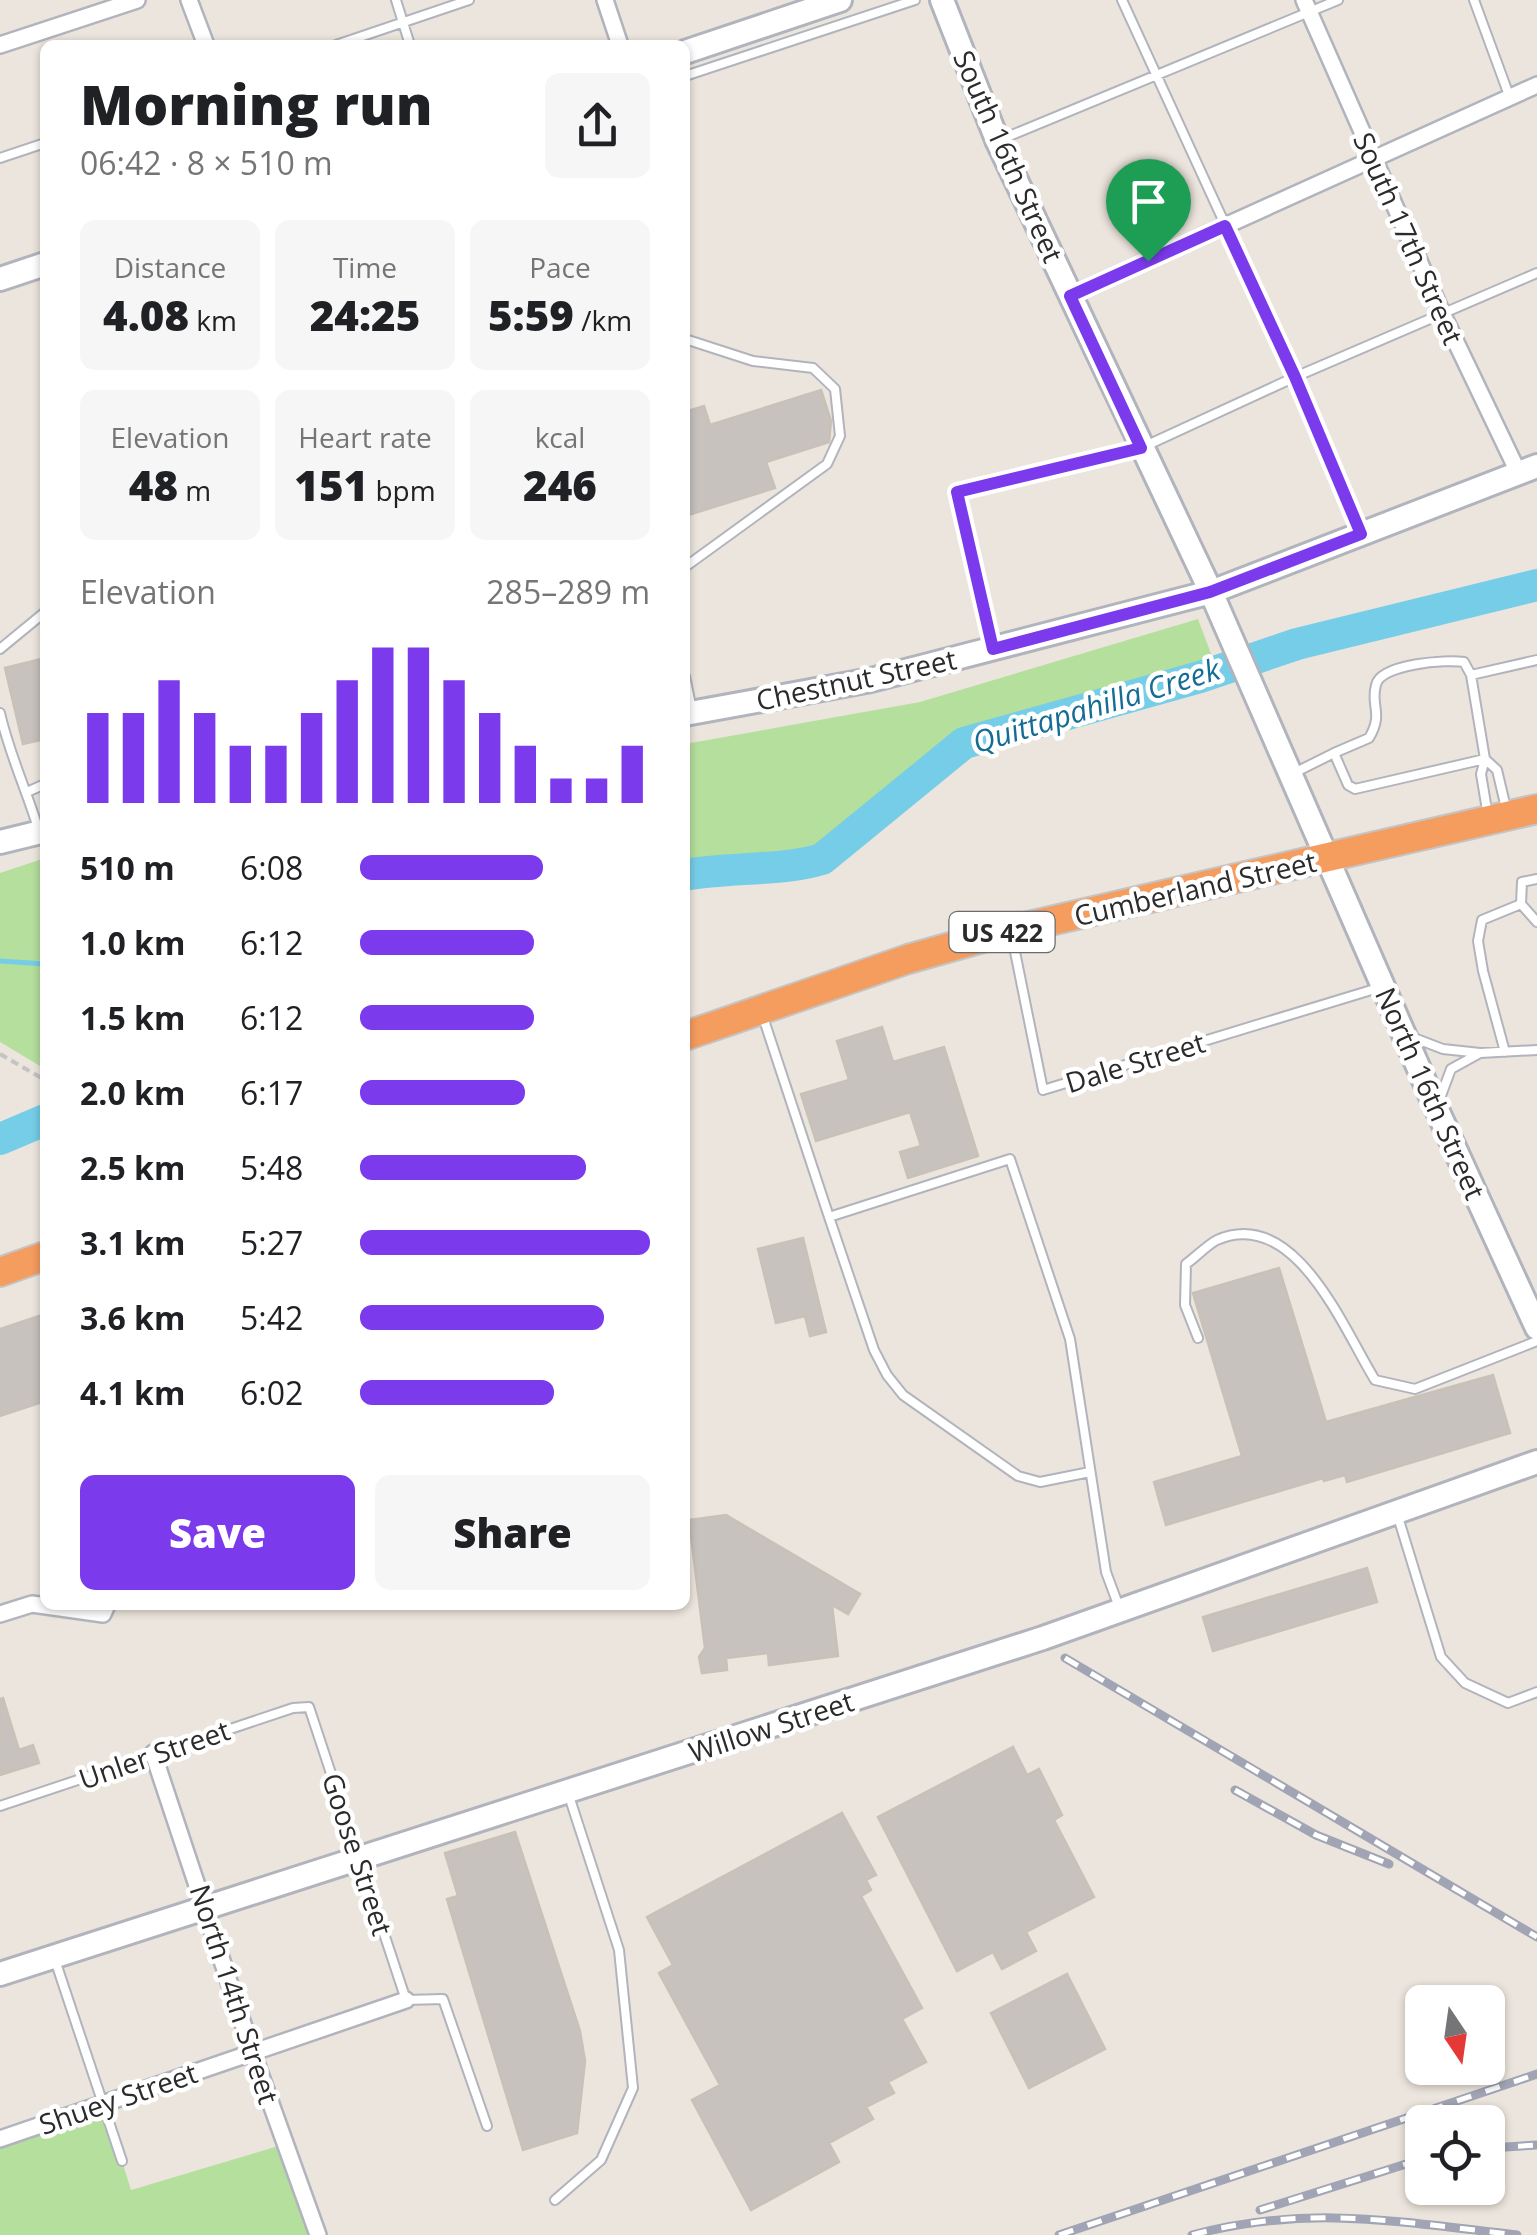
<!DOCTYPE html>
<html lang="en">
<head>
<meta charset="utf-8">
<style>
  body { margin:0; font-family:"Open Sans",sans-serif; background:#f6f6f6; color:#202124; height:100vh; display:flex; flex-direction:column; font-size:38px; white-space:nowrap }
  * { box-sizing:border-box; margin:0 }
  p { font-size:32px; color:#757577 }
  .icon { flex:none; width:55px; height:55px; fill:none; stroke:currentColor; stroke-width:2; stroke-linecap:round; stroke-linejoin:round }
  .map { position:relative; flex:1; overflow:hidden }
  .side { position:absolute; left:40px; top:40px; width:650px; height:1570px; display:flex; flex-direction:column; background:#fff; border-radius:15px; box-shadow:0 2px 8px #0004 }
  .side>* { flex:none }
  .needle { width:65px; rotate:167deg }
  .fabs { position:absolute; left:1405px; top:1985px; display:grid; gap:20px }
  .fabs a { display:grid; place-items:center; width:100px; height:100px; border-radius:15px; background:#fff; box-shadow:0 2px 8px #0004; font-size:50px }
  .pin { position:absolute; display:grid; place-items:center; width:85px; height:85px; color:#fff; margin:-102px -42px; border-radius:50% 50% 50% 0; rotate:-45deg; box-shadow:0 0 10px #0007 }
  .pin .icon { rotate:45deg }
  .round { display:grid; place-items:center; flex:none; width:105px; height:105px; border-radius:15px; background:#f6f6f6 }
  .headline { display:flex; align-items:center; justify-content:space-between; height:170px; padding:0 40px }
  h1 { font-size:55px; font-weight:800; line-height:75px }
  .figures { display:grid; grid-template-columns:repeat(3,1fr); gap:15px; height:170px; padding:10px 40px }
  .figures div { display:grid; align-content:center; border-radius:15px; background:#f6f6f6; text-align:center }
  .figures b { font-size:42px; font-weight:800 }
  .figures small { font-size:28px; font-weight:400 }
  .figures p { font-size:28px }
  .chart { height:280px; padding:20px 40px }
  .chart p { display:flex; justify-content:space-between }
  .chart svg { width:100%; height:180px; margin-top:10px; stroke:#7c3aed; stroke-width:6 }
  .button { display:flex; gap:20px; margin-top:auto; padding:20px 40px }
  .button a { flex:1; height:115px; border-radius:15px; background:#7c3aed; color:#fff; font-size:40px; font-weight:800; line-height:115px; text-align:center }
  .button a+a { background:#f6f6f6; color:#202124 }
  ul { padding:0 40px; list-style:none; font-size:32px }
  li { display:grid; grid-template-columns:160px 120px 1fr; align-items:center; height:75px }
  li i { height:25px; border-radius:12px; background:#7c3aed }
  .map>svg:first-child { display:block }
  .green { fill:#b5df9d }
  .lines { fill:none; stroke-linecap:round; stroke-linejoin:round }
  .stream { stroke:#76cde8; stroke-width:5 }
  .river { stroke:#76cde8; stroke-width:32 }
  .building { fill:#c7c2bd; stroke:#c7c1b7; stroke-width:2.5 }
  .lane-casing { stroke:#b1b4bd; stroke-width:12 }
  .street-casing { stroke:#b1b4bd; stroke-width:20 }
  .secondary-casing { stroke:#b1b4bd; stroke-width:28 }
  .highway-casing { stroke:#c4c4c4; stroke-width:32 }
  .path { stroke:#c4c4c4; stroke-width:4; stroke-dasharray:8 5; stroke-linecap:butt }
  .lane { stroke:#fff; stroke-width:8 }
  .street { stroke:#fff; stroke-width:15 }
  .secondary { stroke:#fff; stroke-width:22 }
  .highway { stroke:#f59c5f; stroke-width:28 }
  .rail-casing { stroke:#a0a4b4; stroke-width:9 }
  .rail { stroke:#fff; stroke-width:5; stroke-dasharray:15; stroke-linecap:butt }
  .route-casing { stroke:#fff; stroke-width:20 }
  .route { stroke:#7c3aed; stroke-width:12 }
  .labels { text-anchor:middle; dominant-baseline:central; stroke-width:9; stroke-linejoin:round; paint-order:stroke }
  .shield { fill:#fff; stroke:#6b6b6b; stroke-width:2.5 }
  .shield-label { font-size:25px; font-weight:bold; fill:#2b2b2b }
  .street-label { font-size:28px; fill:#2b2b2b; stroke:#fff }
  .water-label { font-size:30px; font-style:italic; fill:#156c94; stroke:#fff }
</style>
</head>
<body>
<div class="map">
<svg width="1537" height="2235" viewBox="0 0 1537 2235">
  <rect width="100%" height="100%" fill="#ece5dd"/>
  <!-- green -->
  <path class="green" d="M 1198,619 L 1213,659 L 959,733 L 827,844 C 790,861 729,856 685,864 L 685,744 L 920,702 Z
    M 45,858 L 45,1069 L 0,1042 L 0,873 Z
    M 104,2104 L 131,2190 L 285,2144 L 317,2235 L 0,2235 L 0,2139 Z"/>
  <g class="lines">
    <!-- stream -->
    <path class="stream" d="M 0,961 L 45,964"/>
    <!-- river -->
    <path class="river" d="M 685,875 C 729,867 783,871 822,859 L 964,743 L 1200,677 L 1297,644 L 1537,585
      M 0,1139 L 45,1120"/>
  </g>
  <!-- building -->
  <path class="building" d="M 821,390 L 831,421 L 829,442 L 766,462 L 775,488 L 685,516 L 685,412 L 704,406 L 710,425 Z
    M 45,658 L 45,739 L 23,744 L 5,668 Z
    M 882,1027 L 893,1062 L 944,1047 L 978,1156 L 908,1178 L 900,1152 L 921,1146 L 910,1112 L 816,1141 L 801,1094 L 849,1080 L 837,1041 Z
    M 803,1238 L 826,1332 L 810,1336 L 805,1316 L 776,1323 L 758,1249 Z
    M 1279,1268 L 1326,1422 L 1493,1375 L 1510,1433 L 1347,1482 L 1345,1475 L 1324,1481 L 1323,1478 L 1166,1525 L 1154,1482 L 1242,1456 L 1193,1293 Z
    M 45,1314 L 45,1401 L 0,1416 L 0,1329 Z
    M 726,1515 L 860,1594 L 848,1614 L 832,1605 L 838,1656 L 769,1665 L 768,1653 L 726,1658 L 727,1670 L 702,1673 L 699,1657 L 705,1648 L 689,1520 Z
    M 1367,1568 L 1377,1602 L 1213,1651 L 1203,1617 Z
    M 3,1698 L 19,1750 L 33,1745 L 39,1763 L 0,1775 L 0,1699 Z
    M 1013,1747 L 1027,1775 L 1039,1769 L 1062,1815 L 1054,1820 L 1094,1897 L 1026,1932 L 1036,1951 L 1002,1969 L 993,1952 L 957,1971 L 878,1817 Z
    M 842,1813 L 876,1875 L 866,1880 L 871,1890 L 861,1896 L 922,2008 L 902,2019 L 926,2062 L 888,2082 L 894,2093 L 866,2107 L 873,2119 L 829,2143 L 839,2162 L 751,2210 L 692,2100 L 720,2085 L 659,1973 L 673,1965 L 647,1917 Z
    M 515,1832 L 580,2031 L 585,2061 L 577,2133 L 523,2150 L 447,1899 L 458,1896 L 445,1853 Z
    M 1067,1974 L 1105,2049 L 1029,2088 L 991,2013 Z"/>
  <g class="lines">
    <defs>
      <path id="lane" d="M 396,0 L 410,45
        M 1122,0 L 1295,377 L 1359,530
        M 1474,0 L 1510,98
        M 336,45 L 469,0
        M 685,76 L 915,0
        M 1002,139 L 1338,0
        M 0,158 L 45,143
        M 685,339 L 753,361 L 813,368 L 835,389 L 840,436 L 827,464 L 685,567
        M 992,645 L 957,493 L 1141,448 L 1295,377 L 1537,273
        M 0,649 L 45,612
        M 685,676 L 692,710
        M 0,713 C 9,753 26,789 38,828
        M 1334,753 L 1369,738 C 1384,713 1370,706 1376,685 C 1380,664 1447,659 1464,662 L 1471,675
        M 1485,759 L 1497,770 L 1506,808
        M 1294,773 L 1334,753 L 1348,785 L 1355,789 L 1485,759
        M 27,792 L 45,784
        M 1488,816 L 1481,774 L 1485,759 L 1471,675 L 1537,660
        M 1537,879 L 1522,882 L 1521,904 L 1537,922
        M 1012,937 L 1043,1090 L 1378,988
        M 762,1014 L 829,1217 L 1010,1159 L 1070,1339 L 1106,1572 L 1119,1607
        M 1409,1036 L 1443,1049 L 1480,1053 L 1451,1069 L 1439,1101
        M 1505,1052 L 1483,971 L 1478,941 L 1482,920 L 1521,904
        M 1480,1053 L 1537,1050
        M 829,1217 L 874,1350 L 887,1375 L 903,1395 L 1018,1476 L 1040,1482 L 1090,1472
        M 1198,1338 L 1185,1305 L 1186,1264 C 1196,1257 1207,1245 1217,1240 C 1295,1206 1343,1328 1375,1380 L 1415,1389 L 1537,1341
        M 1398,1517 L 1441,1657 L 1465,1683 L 1508,1703 L 1537,1692
        M 0,1806 L 293,1708 L 309,1707 L 406,2000 L 443,1999 L 487,2126
        M 55,1960 L 122,2161
        M 555,2200 L 601,2160 L 633,2088 L 619,1950 L 569,1796"/>
      <path id="street" d="M 189,0 L 206,45
        M 605,0 L 620,45
        M 1304,0 L 1442,313 L 1519,474
        M 0,45 L 137,0
        M 1070,296 L 1537,85
        M 0,1614 L 32,1604 L 103,1614 L 107,1605
        M 153,1753 L 252,2051 L 318,2235
        M 0,2139 L 406,2000"/>
      <path id="secondary" d="M 942,0 L 997,140 L 1211,592 L 1433,1101 L 1537,1328
        M 685,52 L 840,0
        M 0,279 L 45,264
        M 685,714 L 871,680 L 1211,592 L 1537,466
        M 0,842 L 45,831
        M 0,1974 L 1043,1638 L 1537,1462"/>
      <path id="highway" d="M 685,1036 L 908,959 L 1011,930 L 1537,809
        M 0,1272 L 45,1256"/>
    </defs>
    <!-- lane casing -->
    <use href="#lane" class="lane-casing"/>
    <!-- street casing -->
    <use href="#street" class="street-casing"/>
    <!-- secondary casing -->
    <use href="#secondary" class="secondary-casing"/>
    <!-- highway casing -->
    <use href="#highway" class="highway-casing"/>
    <!-- path -->
    <path class="path" d="M 0,1054 L 45,1080"/>
    <!-- lane -->
    <use href="#lane" class="lane"/>
    <!-- street -->
    <use href="#street" class="street"/>
    <!-- secondary -->
    <use href="#secondary" class="secondary"/>
    <!-- highway -->
    <use href="#highway" class="highway"/>
    <defs>
      <path id="rail" d="M 1065,1658 L 1537,1937
        M 1235,1790 L 1316,1835 L 1389,1864
        M 1488,2148 L 1537,2145
        M 1260,2210 L 1422,2159
        M 1059,2235 L 1537,2074
        M 1192,2235 C 1307,2204 1401,2222 1517,2235"/>
    </defs>
    <!-- rail casing -->
    <use href="#rail" class="rail-casing"/>
    <!-- rail -->
    <use href="#rail" class="rail"/>
  </g>
  <g class="lines">
    <defs>
      <path id="route" d="M 1225,226 L 1295,377 L 1361,534 L 1210,592 L 993,649 L 957,492 L 1141,448 L 1070,296 Z"/>
    </defs>
    <!-- route casing -->
    <use href="#route" class="route-casing"/>
    <!-- route -->
    <use href="#route" class="route"/>
  </g>
  <g class="labels">
    <!-- shield labels -->
    <rect class="shield" x="949.5" y="912" width="105" height="40" rx="8"/>
    <g class="shield-label">
      <text x="1002" y="932">US 422</text>
    </g>
    <!-- street labels -->
    <g class="street-label">
      <text transform="translate(1009 156) rotate(66)">South 16th Street</text>
      <text transform="translate(1409 238) rotate(66)">South 17th Street</text>
      <text transform="translate(856 679) rotate(-12)">Chestnut Street</text>
      <text transform="translate(1195 888) rotate(-13)">Cumberland Street</text>
      <text transform="translate(1135 1062) rotate(-17)">Dale Street</text>
      <text transform="translate(1431 1093) rotate(66)">North 16th Street</text>
      <text transform="translate(771 1726) rotate(-18)">Willow Street</text>
      <text transform="translate(154 1754) rotate(-19)">Unler Street</text>
      <text transform="translate(358 1854) rotate(72)">Goose Street</text>
      <text transform="translate(235 1994) rotate(72)">North 14th Street</text>
      <text transform="translate(118 2098) rotate(-19)">Shuey Street</text>
    </g>
    <!-- water labels -->
    <g class="water-label">
      <text transform="translate(1096 705) rotate(-17)">Quittapahilla Creek</text>
    </g>
  </g>
</svg>
<div class="fabs">
<a><svg class="needle" viewBox="-14 -14 28 28"><path d="M0-13l5 13h-10z" fill="#e53935"/><path d="M0 13l5-13h-10z" fill="#757577"/></svg></a>
<a><svg class="icon" aria-label="locate" viewBox="0 0 24 24"><circle cx="12" cy="12" r="6"/><path d="M12 2v4M12 18v4M2 12h4M18 12h4"/></svg></a>
</div>
<div class="pin" style="left:1148px;top:261px;background:#1e9e55"><svg class="icon" aria-label="arrive" viewBox="0 0 24 24"><path d="M6 21V4h12l-3 4 3 4H6"/></svg></div>
<section class="side">
<div class="headline"><div><h1>Morning run</h1><p>06:42 · 8 × 510 m</p></div><a class="round"><svg class="icon" aria-label="share" viewBox="0 0 24 24"><path d="M12 15V3M7 8l5-5 5 5M5 13v7h14v-7"/></svg></a></div>
<div class="figures">
<div><p>Distance</p><b>4.08<small> km</small></b></div>
<div><p>Time</p><b>24:25</b></div>
<div><p>Pace</p><b>5:59<small> /km</small></b></div>
</div>
<div class="figures">
<div><p>Elevation</p><b>48<small> m</small></b></div>
<div><p>Heart rate</p><b>151<small> bpm</small></b></div>
<div><p>kcal</p><b>246</b></div>
</div>
<div class="chart"><p><span>Elevation</span>285–289 m</p>
<svg viewBox="0 0 160 44" preserveAspectRatio="none"><path d="M5 44V22M15 44V22M25 44V14M35 44V22M45 44V30M55 44V30M65 44V22M75 44V14M85 44V6M95 44V6M105 44V14M115 44V22M125 44V30M135 44V38M145 44V38M155 44V30"/></svg>
</div>
<ul>
<li><b>510 m</b>6:08<i style="width:63%"></i></li>
<li><b>1.0 km</b>6:12<i style="width:60%"></i></li>
<li><b>1.5 km</b>6:12<i style="width:60%"></i></li>
<li><b>2.0 km</b>6:17<i style="width:57%"></i></li>
<li><b>2.5 km</b>5:48<i style="width:78%"></i></li>
<li><b>3.1 km</b>5:27<i style="width:100%"></i></li>
<li><b>3.6 km</b>5:42<i style="width:84%"></i></li>
<li><b>4.1 km</b>6:02<i style="width:67%"></i></li>
</ul>
<div class="button"><a>Save</a><a>Share</a></div>
</section>
</div>
</body>
</html>
